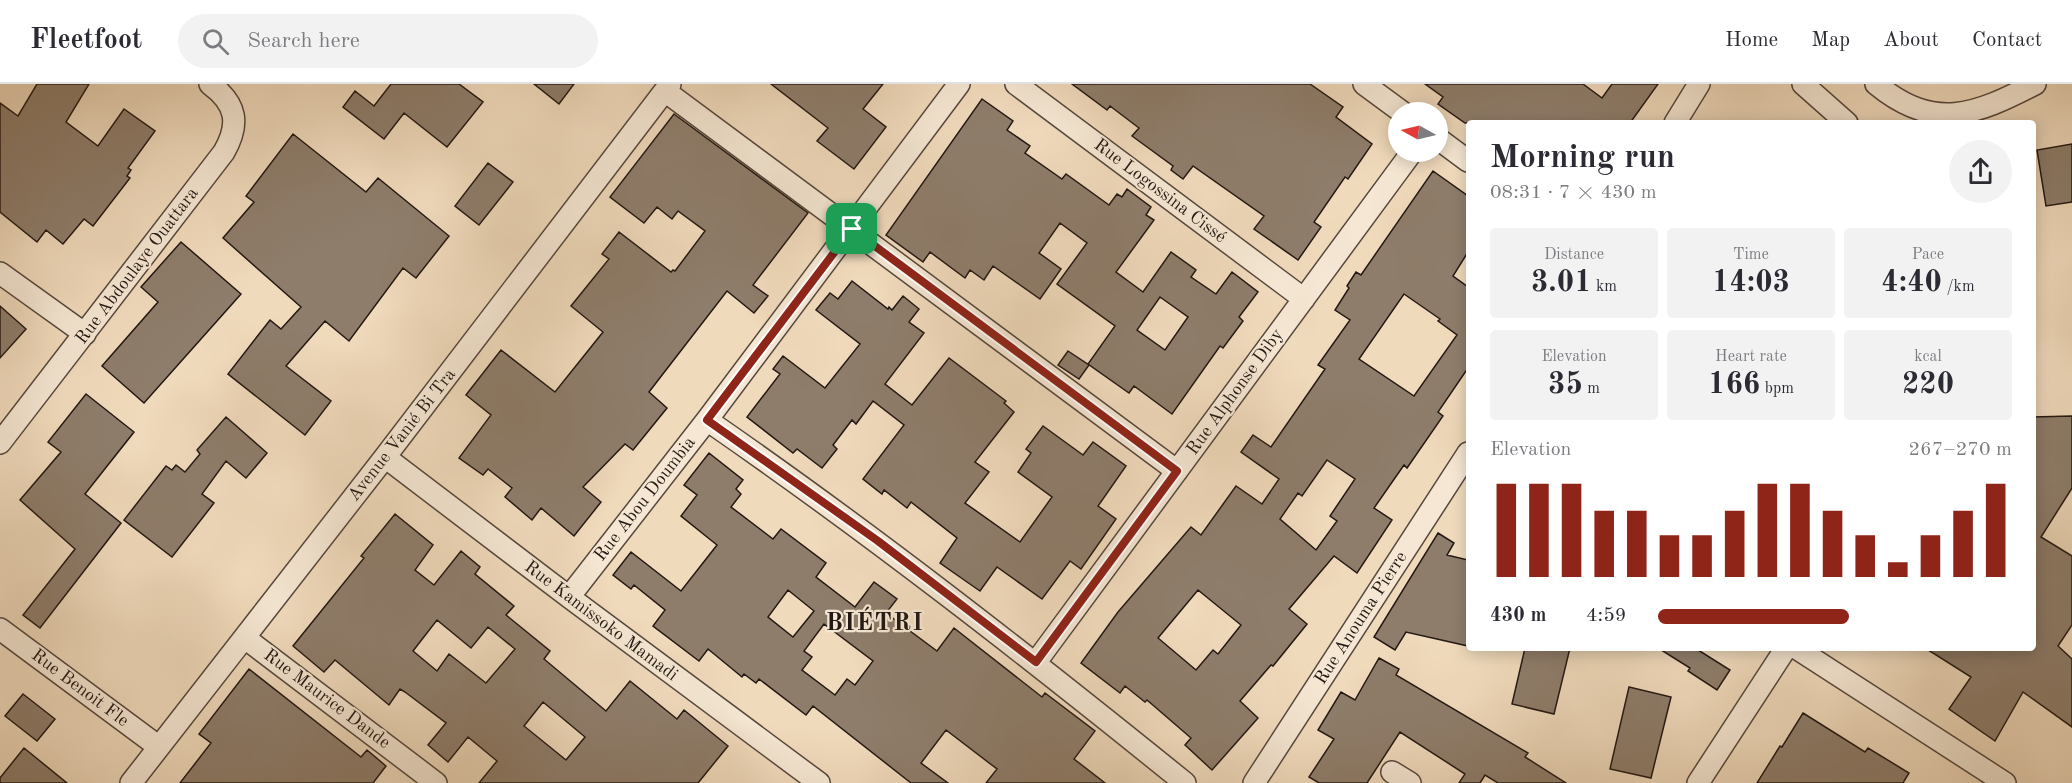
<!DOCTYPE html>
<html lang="en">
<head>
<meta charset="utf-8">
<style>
  body { margin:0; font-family:"Old Standard TT",serif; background:#f2f2f3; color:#2b2b33; height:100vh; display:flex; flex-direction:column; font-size:22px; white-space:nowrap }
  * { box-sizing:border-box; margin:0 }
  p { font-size:20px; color:#7c7c81 }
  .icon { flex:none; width:33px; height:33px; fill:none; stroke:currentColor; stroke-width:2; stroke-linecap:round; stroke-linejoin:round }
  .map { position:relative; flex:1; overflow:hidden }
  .details { position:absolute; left:1466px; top:36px; width:570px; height:531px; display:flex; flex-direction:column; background:#fff; border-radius:6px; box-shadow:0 3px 15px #0003 }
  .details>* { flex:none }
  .needle { width:39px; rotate:278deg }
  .tools { position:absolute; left:1388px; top:18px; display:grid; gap:12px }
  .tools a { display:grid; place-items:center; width:60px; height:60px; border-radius:50%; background:#fff; box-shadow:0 3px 15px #0003; font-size:30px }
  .pin { position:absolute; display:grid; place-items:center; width:51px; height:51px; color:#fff; margin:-26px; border-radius:12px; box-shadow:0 3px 9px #0006 }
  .round { display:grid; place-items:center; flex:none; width:63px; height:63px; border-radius:32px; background:#f2f2f3 }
  .summary { display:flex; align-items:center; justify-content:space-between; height:102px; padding:0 24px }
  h1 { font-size:33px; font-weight:800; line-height:45px }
  .stats { display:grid; grid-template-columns:repeat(3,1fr); gap:9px; height:102px; padding:6px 24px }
  .stats div { display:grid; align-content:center; border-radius:6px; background:#f2f2f3; text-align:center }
  .stats b { font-size:30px; font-weight:800 }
  .stats small { font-size:16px; font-weight:400 }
  .stats p { font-size:16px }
  .chart { height:168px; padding:12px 24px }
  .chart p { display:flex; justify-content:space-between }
  .chart svg { width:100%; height:108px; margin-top:6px; stroke:#8f2418; stroke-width:6 }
  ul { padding:0 24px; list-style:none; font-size:20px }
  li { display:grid; grid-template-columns:96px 72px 1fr; align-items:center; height:45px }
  li i { height:15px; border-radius:8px; background:#8f2418 }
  header { display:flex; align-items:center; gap:36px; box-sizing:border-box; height:84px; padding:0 30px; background:#fff; border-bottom:2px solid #e1e1e2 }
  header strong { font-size:28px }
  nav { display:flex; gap:33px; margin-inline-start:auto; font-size:21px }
  .search { width:420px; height:54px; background:#f2f2f3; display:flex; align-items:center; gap:15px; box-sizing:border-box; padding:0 21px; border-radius:33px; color:#7c7c81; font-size:22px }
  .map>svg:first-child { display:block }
  .building { fill:#8e7d6b; stroke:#231813; stroke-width:1.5; fill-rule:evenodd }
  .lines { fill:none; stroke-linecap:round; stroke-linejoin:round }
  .minor-casing { stroke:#56483d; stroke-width:24 }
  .minor { stroke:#f5e7d3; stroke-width:21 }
  .route-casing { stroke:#fff; stroke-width:12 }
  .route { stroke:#8f2418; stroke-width:8 }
  .labels { text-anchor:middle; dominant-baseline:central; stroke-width:4.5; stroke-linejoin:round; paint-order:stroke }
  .street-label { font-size:18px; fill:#231813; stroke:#f5e7d3 }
  .district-label { font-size:24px; font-weight:bold; letter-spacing:1.5px; fill:#231813; stroke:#f5e7d3 }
</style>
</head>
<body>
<header>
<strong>Fleetfoot</strong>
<div class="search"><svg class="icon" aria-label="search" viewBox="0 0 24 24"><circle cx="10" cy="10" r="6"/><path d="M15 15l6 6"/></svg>Search here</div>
<nav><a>Home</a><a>Map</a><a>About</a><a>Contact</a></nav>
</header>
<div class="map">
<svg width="2072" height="699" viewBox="0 0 2072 699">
  <rect width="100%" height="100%" fill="#f0dabc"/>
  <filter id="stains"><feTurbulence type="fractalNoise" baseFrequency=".00333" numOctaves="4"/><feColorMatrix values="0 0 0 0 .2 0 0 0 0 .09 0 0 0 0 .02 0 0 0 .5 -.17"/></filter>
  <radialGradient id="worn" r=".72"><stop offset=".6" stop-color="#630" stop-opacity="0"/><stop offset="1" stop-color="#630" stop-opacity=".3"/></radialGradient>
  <!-- building -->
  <path class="building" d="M 37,0 L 89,0 L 66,38 L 98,62 L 124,25 L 155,47 L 128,84 L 131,86 L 127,92 L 130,94 L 93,142 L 84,135 L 63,160 L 46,146 L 37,158 L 0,128 L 0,19 L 18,32 Z
    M 391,0 L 459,0 L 483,18 L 447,63 L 404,29 L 384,55 L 343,23 L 355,7 L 374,22 Z
    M 534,0 L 574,0 L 559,20 Z
    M 771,0 L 883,0 L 863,25 L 886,43 L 854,85 L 817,57 L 828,44 Z
    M 1072,0 L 1310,0 L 1343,23 L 1336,33 L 1372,60 L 1348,95 L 1345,93 L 1314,138 L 1321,143 L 1298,176 L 1254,145 L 1264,132 L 1193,82 L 1183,95 L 1171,86 L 1173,82 L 1132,52 L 1139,44 L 1110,22 L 1107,26 Z
    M 1425,0 L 1583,0 L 1602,14 L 1612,0 L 1658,0 L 1630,39 L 1465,39 L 1438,20 L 1443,13 Z
    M 982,15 L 1013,37 L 1007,46 L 1030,62 L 1025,69 L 1062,95 L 1066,90 L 1109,121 L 1117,110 L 1122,113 L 1127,105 L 1151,123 L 1146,131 L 1154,136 L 1116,188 L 1143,208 L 1171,168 L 1196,186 L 1191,193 L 1216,210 L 1232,188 L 1258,208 L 1239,233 L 1243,237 L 1223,264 L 1220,262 L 1172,330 L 1134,302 L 1129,309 L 1088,280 L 1115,242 L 1057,200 L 1087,159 L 1060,139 L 1039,169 L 1061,185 L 1040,215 L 993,182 L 984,196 L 970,186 L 965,194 L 930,168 L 923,178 L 886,151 ZM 1160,213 L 1188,233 L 1165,266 L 1137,246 Z
    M 674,30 L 808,129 L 753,201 L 768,212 L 754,229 L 727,207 L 649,308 L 667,324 L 633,366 L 625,360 L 583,403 L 601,418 L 574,452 L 541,424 L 532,436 L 505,413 L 512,404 L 488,385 L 483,391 L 459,374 L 491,331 L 466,311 L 501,266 L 555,308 L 603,248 L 571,222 L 609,175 L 602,170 L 619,148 L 671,188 L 673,186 L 675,187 L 705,147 L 678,127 L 672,135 L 657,123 L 644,139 L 610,113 Z
    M 293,50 L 366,108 L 378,94 L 449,152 L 416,194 L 403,184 L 349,257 L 325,237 L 286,282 L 331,317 L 305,351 L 228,290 L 270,236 L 281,245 L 301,223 L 223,154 L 254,118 L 246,112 Z
    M 2072,60 L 2072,118 L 2046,122 L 2037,66 Z
    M 488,79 L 513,98 L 479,141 L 455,122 Z
    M 1433,87 L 1468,112 L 1468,168 L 1453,192 L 1468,203 L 1468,284 L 1438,328 L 1443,332 L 1407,384 L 1404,381 L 1374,424 L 1392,436 L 1357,489 L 1334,472 L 1289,525 L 1307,540 L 1273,582 L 1271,581 L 1240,617 L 1258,634 L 1212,686 L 1185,661 L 1191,654 L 1147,616 L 1145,618 L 1125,602 L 1120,609 L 1081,579 L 1118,528 L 1191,443 L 1201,451 L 1236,402 L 1262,420 L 1279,395 L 1241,368 L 1253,351 L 1271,363 L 1325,285 L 1318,281 L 1350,236 L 1335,226 L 1349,204 L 1347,202 L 1356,188 L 1361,191 ZM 1404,210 L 1440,235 L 1438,237 L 1457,251 L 1414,312 L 1359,275 ZM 1327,376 L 1355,395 L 1330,432 L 1337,437 L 1316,466 L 1280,435 L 1298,409 L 1302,412 ZM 1198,506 L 1241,541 L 1218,570 L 1213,566 L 1196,586 L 1158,554 Z
    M 181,158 L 241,210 L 144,319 L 102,282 L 158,218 L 141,203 Z
    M 852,197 L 888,225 L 889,223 L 892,226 L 903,212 L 919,225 L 909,238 L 924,249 L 885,300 L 912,321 L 949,274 L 1006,317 L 1004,319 L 1014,328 L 975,378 L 989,388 L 965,419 L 1020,458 L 1052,413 L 1018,388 L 1031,369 L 1026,365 L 1043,342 L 1083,371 L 1093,358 L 1126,382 L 1098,422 L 1116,435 L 1081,485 L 1070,477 L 1042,515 L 997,483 L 980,507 L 967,498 L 940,479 L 957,454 L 911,418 L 907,424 L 884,406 L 882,410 L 863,395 L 904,341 L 873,317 L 856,340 L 852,336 L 833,361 L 837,365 L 822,384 L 797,365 L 793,369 L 747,333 L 780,290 L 773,285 L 783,272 L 825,304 L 860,260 L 816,226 L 830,209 L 838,215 Z
    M 0,222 L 26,245 L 0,274 Z
    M 1068,267 L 1089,281 L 1079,295 L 1058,281 Z
    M 86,310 L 134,348 L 85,410 L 121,439 L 40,544 L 23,531 L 75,465 L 20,416 L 61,368 L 48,358 Z
    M 2072,332 L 2072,404 L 2041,453 L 2072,472 L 2072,541 L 2058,562 L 2072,575 L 2072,643 L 2023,608 L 1995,657 L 1949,625 L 1971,593 L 1925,564 L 2032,564 L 2032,333 Z
    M 226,333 L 267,369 L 246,394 L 226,377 L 202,410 L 214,419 L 172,473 L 124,436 L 166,382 L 172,386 L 176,381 L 185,388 L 200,370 L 197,366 Z
    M 709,369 L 743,396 L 736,405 L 741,410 L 731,423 L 773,455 L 781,445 L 826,479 L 816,493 L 855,523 L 874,498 L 897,515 L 886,529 L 937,567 L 954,544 L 1042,613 L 1045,609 L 1095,647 L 1074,675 L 1105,699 L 986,699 L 997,685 L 946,646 L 921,679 L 948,699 L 911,699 L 813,622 L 806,631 L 759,595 L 756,599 L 744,590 L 742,593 L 708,565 L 699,577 L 653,542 L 665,526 L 634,501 L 631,505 L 613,491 L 631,468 L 681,507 L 717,461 L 681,432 L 697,411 L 684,401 ZM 788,506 L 814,527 L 793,553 L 768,533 ZM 824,540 L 873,577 L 855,601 L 847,595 L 835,611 L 802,586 L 812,573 L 804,567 Z
    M 395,430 L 433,461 L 415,486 L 434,501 L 461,467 L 480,483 L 475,490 L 514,522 L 506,531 L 550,567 L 544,575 L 606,627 L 630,597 L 677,635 L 684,626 L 728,662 L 698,699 L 479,699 L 497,677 L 468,653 L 448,678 L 428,661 L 446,639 L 405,608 L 400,605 L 389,621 L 335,576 L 324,588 L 293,562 L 364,474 L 361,472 ZM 437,536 L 471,564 L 488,543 L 515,565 L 486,599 L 449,570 L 437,587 L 413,567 ZM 543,618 L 585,653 L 566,676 L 524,642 Z
    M 1438,449 L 1454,459 L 1447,471 L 1468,476 L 1468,562 L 1406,548 L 1395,566 L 1374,553 Z
    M 1525,564 L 1570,564 L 1554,630 L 1512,620 Z
    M 1658,564 L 1695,564 L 1730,586 L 1717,606 L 1688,587 L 1690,584 Z
    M 1379,574 L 1399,585 L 1396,591 L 1528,669 L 1525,673 L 1566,699 L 1498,699 L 1485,691 L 1480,699 L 1459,699 L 1465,690 L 1400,648 L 1367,699 L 1319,699 L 1309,693 L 1334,655 L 1318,646 L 1341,608 L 1355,616 Z
    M 249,585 L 361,673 L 367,666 L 386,682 L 373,699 L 180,699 L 211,659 L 199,650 Z
    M 1629,603 L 1671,613 L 1651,694 L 1610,685 Z
    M 23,610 L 55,635 L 37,657 L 5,632 Z
    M 1803,629 L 1865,668 L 1868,664 L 1909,689 L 1903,699 L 1757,699 L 1780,662 L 1782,663 Z
    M 24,664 L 67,699 L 0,699 L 0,694 Z"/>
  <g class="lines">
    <defs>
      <path id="minor" d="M 1016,0 L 1304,215
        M 1364,0 L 1402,28
        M 1803,0 L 1847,39
        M 1876,0 C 1934,48 1975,31 2035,0
        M 665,7 L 1177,387
        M 1675,39 L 1699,0
        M 1437,54 L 1468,77
        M 0,189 L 85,250
        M 707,336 C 872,450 1029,573 1185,699
        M 0,359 L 224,68 C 240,40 237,20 210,0
        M 385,373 L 569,513 L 819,699
        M 569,513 L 707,336 L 959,0
        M 0,545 L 159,663
        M 245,554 L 436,699
        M 1796,564 L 2005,699
        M 1036,578 L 1412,68
        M 1392,688 L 1410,699
        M 131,699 L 385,373 L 670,0
        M 1254,699 L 1468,369
        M 1698,699 L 1786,564"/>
    </defs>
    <!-- minor casing -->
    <use href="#minor" class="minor-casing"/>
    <!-- minor -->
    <use href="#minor" class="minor"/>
  </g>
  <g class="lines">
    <defs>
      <path id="route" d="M 852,145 L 1177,387 L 1036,578 L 878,457 L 707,336 Z"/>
    </defs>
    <!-- route casing -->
    <use href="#route" class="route-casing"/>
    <!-- route -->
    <use href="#route" class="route"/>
  </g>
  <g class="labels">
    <!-- street labels -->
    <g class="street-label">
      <text transform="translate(1160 107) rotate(37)">Rue Logossina Cissé</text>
      <text transform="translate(137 182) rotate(-53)">Rue Abdoulaye Ouattara</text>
      <text transform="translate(1235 308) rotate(-54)">Rue Alphonse Diby</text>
      <text transform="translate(402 351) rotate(-52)">Avenue Vanié Bi Tra</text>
      <text transform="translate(645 415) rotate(-52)">Rue Abou Doumbia</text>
      <text transform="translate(1361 534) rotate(-57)">Rue Anouma Pierre</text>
      <text transform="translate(601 537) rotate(37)">Rue Kamissoko Mamadi</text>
      <text transform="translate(80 604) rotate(37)">Rue Benoit Fle</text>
      <text transform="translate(327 615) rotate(37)">Rue Maurice Dande</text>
    </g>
    <!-- district labels -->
    <g class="district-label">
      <text x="875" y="540">BIÉTRI</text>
    </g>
  </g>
  <rect width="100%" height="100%" filter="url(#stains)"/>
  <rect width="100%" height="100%" fill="url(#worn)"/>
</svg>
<div class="tools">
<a><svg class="needle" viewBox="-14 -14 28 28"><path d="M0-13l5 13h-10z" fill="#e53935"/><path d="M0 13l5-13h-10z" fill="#7c7c81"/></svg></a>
</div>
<div class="pin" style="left:852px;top:145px;background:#1e9e55"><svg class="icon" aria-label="arrive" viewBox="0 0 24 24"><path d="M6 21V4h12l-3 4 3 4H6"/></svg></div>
<section class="details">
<div class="summary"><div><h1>Morning run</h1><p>08:31 · 7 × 430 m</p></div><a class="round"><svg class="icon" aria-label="share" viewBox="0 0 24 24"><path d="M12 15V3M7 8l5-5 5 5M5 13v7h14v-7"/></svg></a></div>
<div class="stats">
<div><p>Distance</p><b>3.01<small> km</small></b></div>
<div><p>Time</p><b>14:03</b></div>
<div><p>Pace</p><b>4:40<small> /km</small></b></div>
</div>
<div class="stats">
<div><p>Elevation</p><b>35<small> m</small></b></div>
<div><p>Heart rate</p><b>166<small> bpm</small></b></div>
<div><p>kcal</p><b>220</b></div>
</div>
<div class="chart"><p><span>Elevation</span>267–270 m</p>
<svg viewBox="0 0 160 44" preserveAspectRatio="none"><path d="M5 44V6M15 44V6M25 44V6M35 44V17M45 44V17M55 44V27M65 44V27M75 44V17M85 44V6M95 44V6M105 44V17M115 44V27M125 44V38M135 44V27M145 44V17M155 44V6"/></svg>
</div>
<ul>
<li><b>430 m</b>4:59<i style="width:54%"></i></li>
</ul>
</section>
</div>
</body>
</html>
